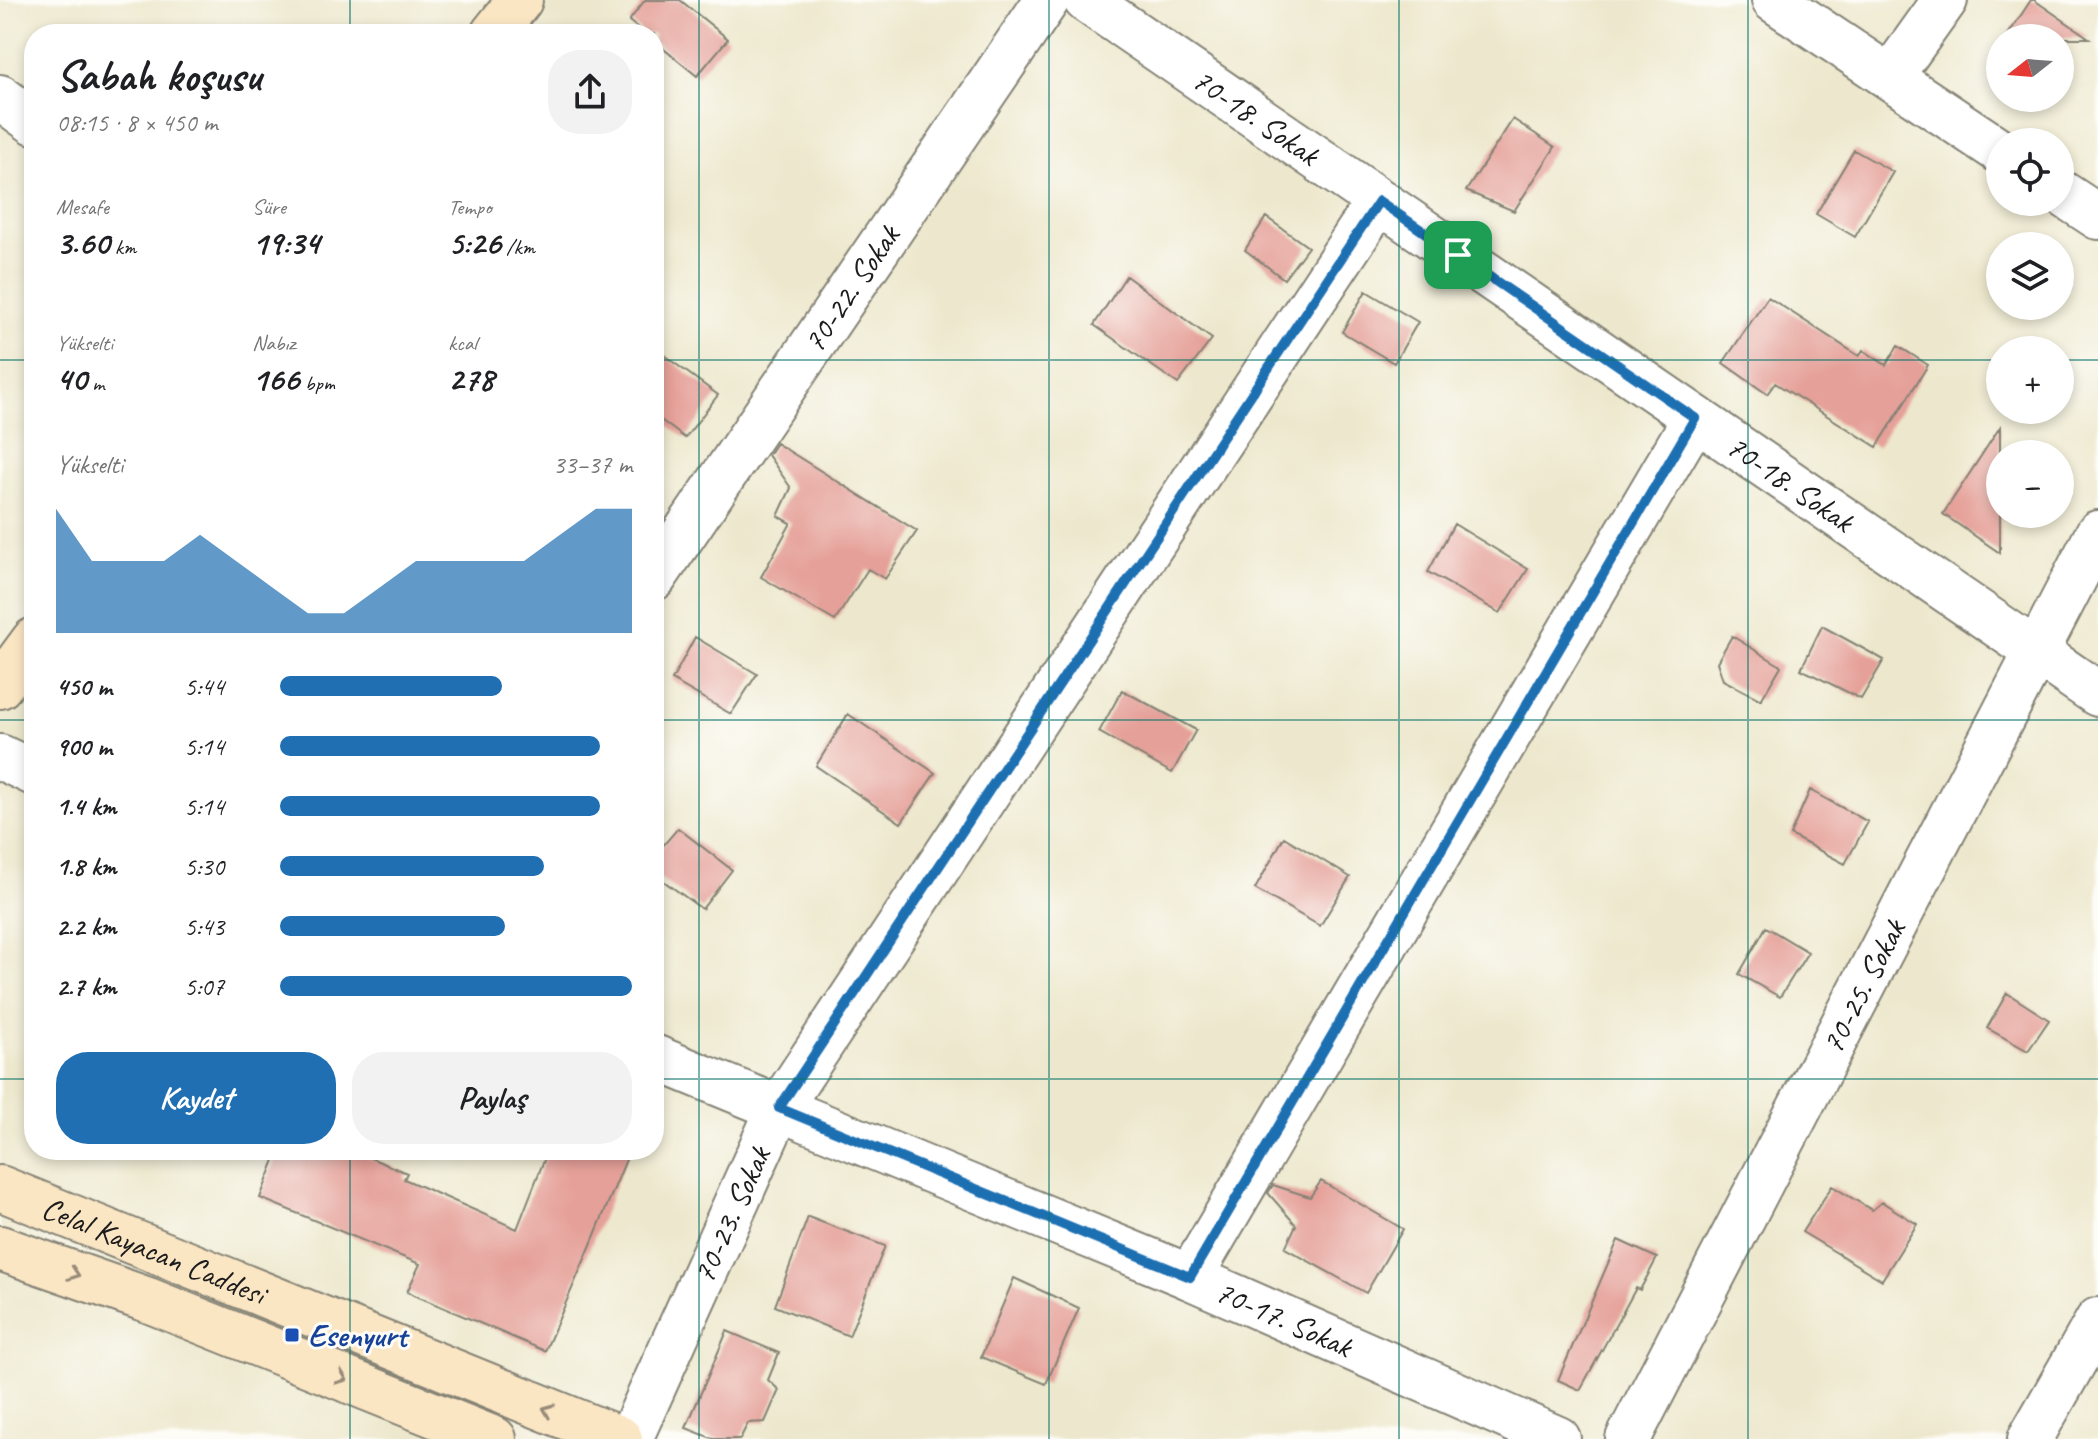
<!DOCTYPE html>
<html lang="tr">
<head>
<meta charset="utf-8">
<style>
  body { margin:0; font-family:Caveat,sans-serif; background:#f2f2f2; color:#202124; height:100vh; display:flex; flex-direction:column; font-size:30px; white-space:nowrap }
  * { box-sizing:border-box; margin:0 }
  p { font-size:26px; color:#757577 }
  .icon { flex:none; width:44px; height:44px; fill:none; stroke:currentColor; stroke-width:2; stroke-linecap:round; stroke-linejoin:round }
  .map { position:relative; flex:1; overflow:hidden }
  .side { position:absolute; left:24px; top:24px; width:640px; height:1136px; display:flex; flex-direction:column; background:#fff; border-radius:32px; box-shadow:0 4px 12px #0003 }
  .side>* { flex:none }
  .needle { width:52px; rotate:253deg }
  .fabs { position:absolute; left:1986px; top:24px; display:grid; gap:16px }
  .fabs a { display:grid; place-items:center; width:88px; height:88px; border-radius:50%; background:#fff; box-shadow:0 4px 12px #0003; font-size:40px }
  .pin { position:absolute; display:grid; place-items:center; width:68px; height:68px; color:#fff; margin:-34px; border-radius:16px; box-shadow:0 4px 12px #0006 }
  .round { display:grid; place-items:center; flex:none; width:84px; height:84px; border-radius:32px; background:#f2f2f2 }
  .headline { display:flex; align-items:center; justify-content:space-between; height:136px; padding:0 32px }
  h1 { font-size:44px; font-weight:600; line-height:60px }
  .stats { display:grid; grid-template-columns:repeat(3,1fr); gap:12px; height:136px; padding:8px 32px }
  .stats div { display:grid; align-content:center }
  .stats b { font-size:34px; font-weight:600 }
  .stats small { font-size:22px; font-weight:400 }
  .stats p { font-size:22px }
  .chart { height:224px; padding:16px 32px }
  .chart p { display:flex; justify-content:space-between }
  .chart svg { width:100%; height:144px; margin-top:8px; fill:#1f6fb2; opacity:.7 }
  .action { display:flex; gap:16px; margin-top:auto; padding:16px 32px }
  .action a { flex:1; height:92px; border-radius:32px; background:#1f6fb2; color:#fff; font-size:32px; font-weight:600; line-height:92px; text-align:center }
  .action a+a { background:#f2f2f2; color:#202124 }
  ul { padding:0 32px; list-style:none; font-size:26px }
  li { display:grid; grid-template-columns:128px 96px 1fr; align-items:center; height:60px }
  li i { height:20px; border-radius:10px; background:#1f6fb2 }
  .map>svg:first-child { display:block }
  .building { fill:#e5a099 }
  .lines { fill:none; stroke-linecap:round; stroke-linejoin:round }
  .street-casing { stroke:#848274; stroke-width:48 }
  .secondary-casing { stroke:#848274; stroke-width:48 }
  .street { stroke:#fff; stroke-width:44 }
  .secondary { stroke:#fbe6c4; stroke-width:44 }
  .oneway { stroke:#978b78 }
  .route-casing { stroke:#fff; stroke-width:16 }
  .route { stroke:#1f6fb2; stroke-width:10 }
  .grid { fill:none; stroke:#0f766e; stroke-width:2; stroke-opacity:0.55 }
  .transit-dot { fill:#1a4fb4; stroke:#fdfcf7; stroke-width:3 }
  .labels { text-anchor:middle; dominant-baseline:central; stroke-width:6; stroke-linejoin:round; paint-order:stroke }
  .street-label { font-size:32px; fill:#1c1c1c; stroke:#fdfcf7 }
  .transit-label { font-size:32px; font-weight:bold; fill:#164399; stroke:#fdfcf7; text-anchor:start }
</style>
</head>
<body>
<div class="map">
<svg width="2098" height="1439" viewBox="0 0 2098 1439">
  <rect width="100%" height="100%" fill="#fdfcf7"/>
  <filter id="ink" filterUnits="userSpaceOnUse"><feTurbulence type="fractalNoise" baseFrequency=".0125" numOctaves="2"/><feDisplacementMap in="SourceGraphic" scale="16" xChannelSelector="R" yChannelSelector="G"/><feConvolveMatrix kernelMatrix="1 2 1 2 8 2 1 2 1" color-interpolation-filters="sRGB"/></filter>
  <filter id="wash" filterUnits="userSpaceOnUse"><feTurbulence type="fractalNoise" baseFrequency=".006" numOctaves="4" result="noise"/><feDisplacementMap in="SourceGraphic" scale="32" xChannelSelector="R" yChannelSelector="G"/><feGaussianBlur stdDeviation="1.8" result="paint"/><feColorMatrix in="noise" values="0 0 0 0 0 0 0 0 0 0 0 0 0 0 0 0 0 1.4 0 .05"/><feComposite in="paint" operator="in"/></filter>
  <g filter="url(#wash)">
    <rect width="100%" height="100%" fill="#ede8cd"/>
    <g id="blocks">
      <!-- building -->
      <path class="building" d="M 645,0 L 680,0 L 728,39 L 697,76 L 654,41 L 654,34 L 645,34 L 629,21 Z
        M 2031,0 L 2034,0 L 2089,38 L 2006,38 Z
        M 1513,119 L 1555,147 L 1514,211 L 1466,191 Z
        M 1854,150 L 1893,172 L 1855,237 L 1816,214 Z
        M 1266,217 L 1308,247 L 1284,279 L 1245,250 Z
        M 1126,276 L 1212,339 L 1178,384 L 1094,325 Z
        M 1366,291 L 1418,322 L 1394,363 L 1342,332 Z
        M 1768,297 L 1859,356 L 1863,350 L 1886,365 L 1898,346 L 1928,365 L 1877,447 L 1775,383 L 1767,394 L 1723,363 Z
        M 654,348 L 718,395 L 685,438 L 654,415 Z
        M 2000,427 L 2000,553 L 1943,514 Z
        M 776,443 L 917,531 L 885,579 L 868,569 L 835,621 L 761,577 L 791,523 L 778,516 L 791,488 L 768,455 Z
        M 1454,524 L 1528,569 L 1500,613 L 1428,572 Z
        M 1822,626 L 1884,660 L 1861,699 L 1801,669 Z
        M 1732,636 L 1781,666 L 1761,700 L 1723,680 L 1717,662 Z
        M 695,637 L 757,674 L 731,714 L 672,680 Z
        M 1122,690 L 1196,730 L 1172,773 L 1099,732 Z
        M 848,714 L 935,773 L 901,823 L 816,766 Z
        M 1810,790 L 1868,822 L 1845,864 L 1790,835 Z
        M 678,828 L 732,870 L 702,909 L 654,874 L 654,856 Z
        M 1284,837 L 1350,877 L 1320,926 L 1255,889 Z
        M 1766,927 L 1808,952 L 1780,997 L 1739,974 Z
        M 2007,993 L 2049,1020 L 2028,1051 L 1987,1028 Z
        M 279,1150 L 351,1150 L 407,1173 L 404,1179 L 517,1229 L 548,1150 L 630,1150 L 590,1247 L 545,1351 L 407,1292 L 420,1264 L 260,1198 Z
        M 1321,1181 L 1403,1229 L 1366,1293 L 1285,1248 L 1296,1225 L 1268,1193 L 1273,1185 L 1310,1197 Z
        M 1832,1186 L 1872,1210 L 1882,1202 L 1917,1224 L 1882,1280 L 1802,1232 Z
        M 808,1217 L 885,1246 L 849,1336 L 775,1306 Z
        M 1618,1240 L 1657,1258 L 1640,1290 L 1636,1288 L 1580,1390 L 1558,1380 Z
        M 1014,1278 L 1079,1308 L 1046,1384 L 981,1357 Z
        M 727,1331 L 779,1353 L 768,1380 L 779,1390 L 765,1422 L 748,1423 L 740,1439 L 714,1439 L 686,1428 Z"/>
    </g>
  </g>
  <g filter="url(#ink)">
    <use href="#blocks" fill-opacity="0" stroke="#848274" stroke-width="2"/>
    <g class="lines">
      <defs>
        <g id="street">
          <path id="s1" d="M 1086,0 L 2098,694"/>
          <path d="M 1774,0 L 2000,151"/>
          <path d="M 1890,77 L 1945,0"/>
          <path d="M 0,97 L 34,122"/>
          <path d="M 2060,192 L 2098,217"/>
          <path id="s2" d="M 654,578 L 1047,0"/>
          <path d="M 0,757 L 34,773"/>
          <path id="s3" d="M 654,1057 L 1190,1277 L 1558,1439"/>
          <path d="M 1190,1277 L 1695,418"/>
          <path id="s4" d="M 630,1439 L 779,1108 L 1379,201"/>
          <path id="s5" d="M 1628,1439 L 2098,533"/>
          <path d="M 2030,1439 L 2098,1320"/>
        </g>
        <g id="secondary">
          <path d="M 493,34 L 520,0"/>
          <path d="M 0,686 L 34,640"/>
          <path id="s6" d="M 0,1188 L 620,1439"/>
          <path d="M 0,1248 L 148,1300 L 494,1439"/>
        </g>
      </defs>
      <!-- street casing -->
      <use href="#street" class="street-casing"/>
      <!-- secondary casing -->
      <use href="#secondary" class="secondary-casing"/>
      <!-- street -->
      <use href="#street" class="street"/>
      <!-- secondary -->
      <use href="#secondary" class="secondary"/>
    </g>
    <!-- one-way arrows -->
    <defs><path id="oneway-chevron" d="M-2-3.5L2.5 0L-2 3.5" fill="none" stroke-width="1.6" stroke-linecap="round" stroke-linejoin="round" transform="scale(2)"/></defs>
    <g class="oneway">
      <use href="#oneway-chevron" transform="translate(74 1274) rotate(19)"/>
      <use href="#oneway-chevron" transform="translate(342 1378) rotate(22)"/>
      <use href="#oneway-chevron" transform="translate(548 1410) rotate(-158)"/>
    </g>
  </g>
  <g class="lines" filter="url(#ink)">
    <defs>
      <path id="route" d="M 1379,201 L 1695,418 L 1190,1277 L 779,1108 Z"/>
    </defs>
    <!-- route casing -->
    <use href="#route" class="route-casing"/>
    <!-- route -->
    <use href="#route" class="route"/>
  </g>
  <!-- grid -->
  <path class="grid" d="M 350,0 L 350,34M 699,0 L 699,1439M 1049,0 L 1049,1439M 1399,0 L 1399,1439M 1748,0 L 1748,1439M 0,360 L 34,360M 654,360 L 2000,360M 2060,360 L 2098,360M 0,720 L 34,720M 654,720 L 2098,720M 0,1079 L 34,1079M 654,1079 L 2098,1079M 350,1150 L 350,1439"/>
  <!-- markers -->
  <rect class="transit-dot" x="284" y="1327" width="16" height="16" rx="4"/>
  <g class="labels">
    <!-- street labels -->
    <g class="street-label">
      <text stroke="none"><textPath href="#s1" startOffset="206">70-18. Sokak</textPath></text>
      <text stroke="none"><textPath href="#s2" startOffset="350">70-22. Sokak</textPath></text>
      <text stroke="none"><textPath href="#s1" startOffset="854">70-18. Sokak</textPath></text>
      <text stroke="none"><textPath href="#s5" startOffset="510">70-25. Sokak</textPath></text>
      <text stroke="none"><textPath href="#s4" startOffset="246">70-23. Sokak</textPath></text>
      <text stroke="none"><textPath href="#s6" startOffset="166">Celal Kayacan Caddesi</textPath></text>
      <text stroke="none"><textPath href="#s3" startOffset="682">70-17. Sokak</textPath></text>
    </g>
    <!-- transit labels -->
    <g class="transit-label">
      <text x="308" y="1335">Esenyurt</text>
    </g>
  </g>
</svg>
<div class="fabs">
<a><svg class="needle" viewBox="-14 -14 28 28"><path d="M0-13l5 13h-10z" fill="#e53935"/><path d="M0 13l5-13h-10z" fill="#757577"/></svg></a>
<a><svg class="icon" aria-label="locate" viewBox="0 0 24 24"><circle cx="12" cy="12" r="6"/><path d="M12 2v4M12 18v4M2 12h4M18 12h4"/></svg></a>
<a><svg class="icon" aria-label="layers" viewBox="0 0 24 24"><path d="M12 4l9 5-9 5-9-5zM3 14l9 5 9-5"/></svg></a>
<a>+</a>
<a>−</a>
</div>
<div class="pin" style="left:1458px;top:255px;background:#1e9e55"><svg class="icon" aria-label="arrive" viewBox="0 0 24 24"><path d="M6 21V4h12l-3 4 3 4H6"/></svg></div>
<section class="side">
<div class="headline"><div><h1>Sabah koşusu</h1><p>08:15 · 8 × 450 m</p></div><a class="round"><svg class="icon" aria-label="share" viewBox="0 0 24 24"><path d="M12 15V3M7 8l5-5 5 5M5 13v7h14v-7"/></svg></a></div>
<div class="stats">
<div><p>Mesafe</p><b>3.60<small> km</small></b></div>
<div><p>Süre</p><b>19:34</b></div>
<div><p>Tempo</p><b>5:26<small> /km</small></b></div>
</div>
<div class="stats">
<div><p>Yükselti</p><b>40<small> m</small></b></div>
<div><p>Nabız</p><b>166<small> bpm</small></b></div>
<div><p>kcal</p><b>278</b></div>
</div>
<div class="chart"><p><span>Yükselti</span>33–37 m</p>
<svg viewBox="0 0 160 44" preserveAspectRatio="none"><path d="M0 44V6L10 22L20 22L30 22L40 14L50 22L60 30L70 38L80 38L90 30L100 22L110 22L120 22L130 22L140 14L150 6L160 6V44z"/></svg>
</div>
<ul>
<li><b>450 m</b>5:44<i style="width:63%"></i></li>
<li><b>900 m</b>5:14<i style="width:91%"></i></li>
<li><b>1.4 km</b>5:14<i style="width:91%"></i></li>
<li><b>1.8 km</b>5:30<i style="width:75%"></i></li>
<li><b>2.2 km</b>5:43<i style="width:64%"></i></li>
<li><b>2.7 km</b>5:07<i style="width:100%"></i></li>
</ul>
<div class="action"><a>Kaydet</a><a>Paylaş</a></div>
</section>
</div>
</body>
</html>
